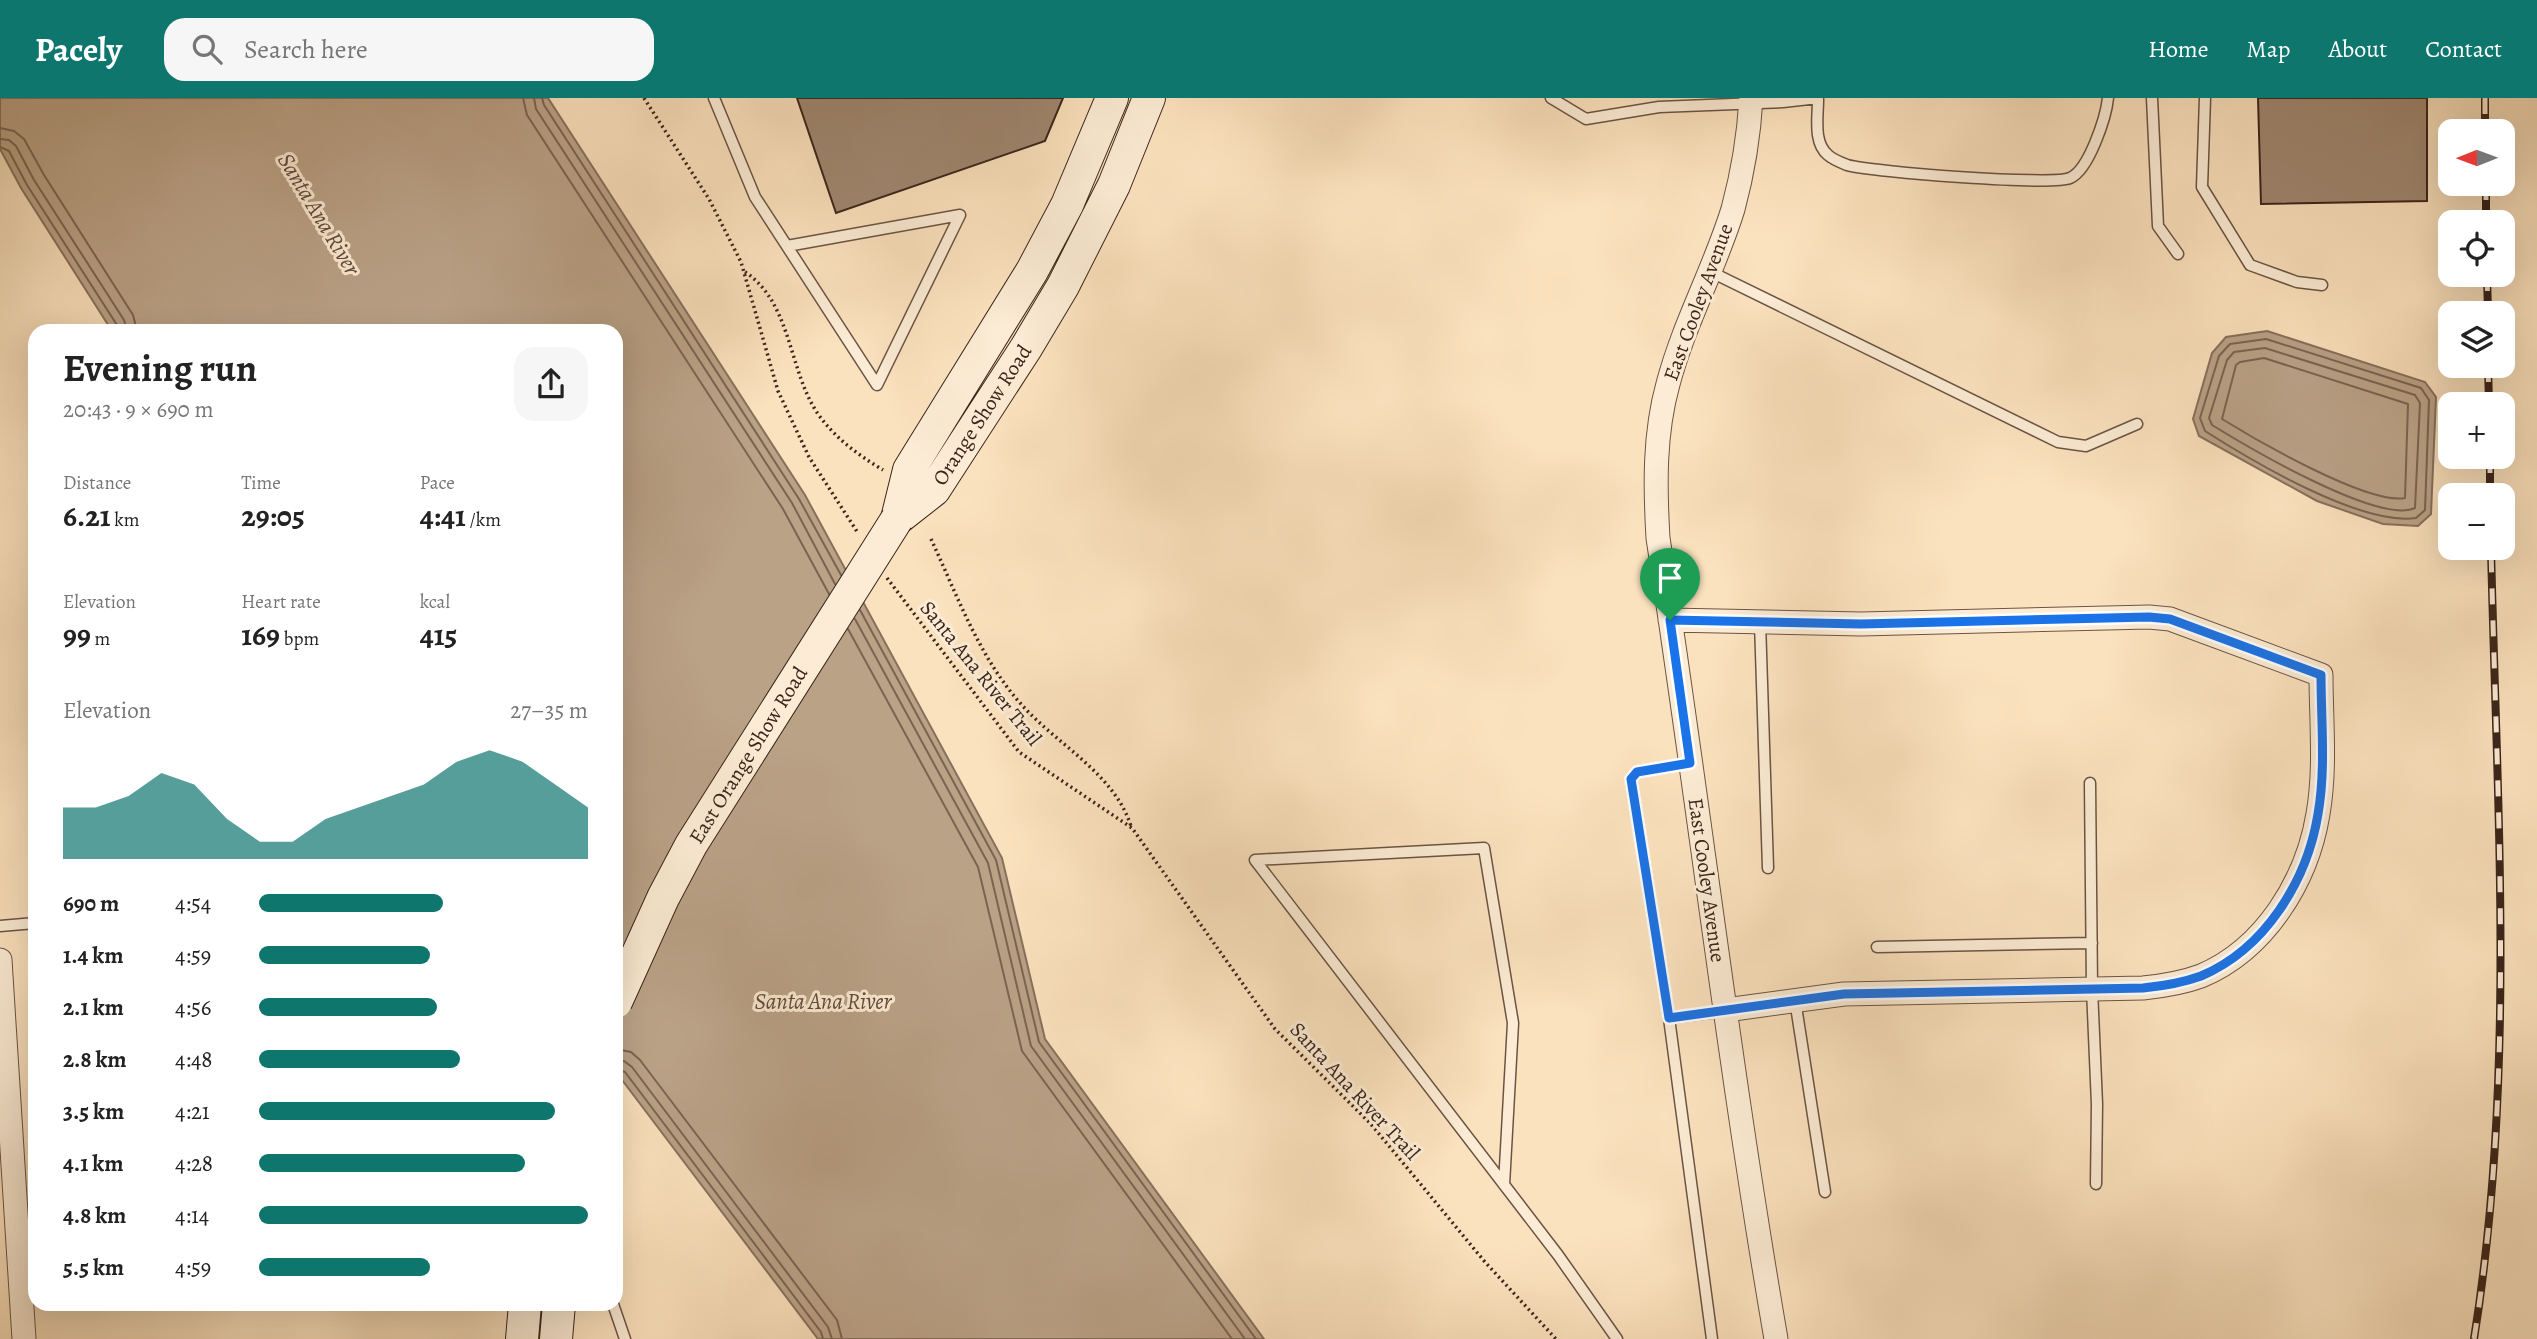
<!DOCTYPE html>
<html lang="en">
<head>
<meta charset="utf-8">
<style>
  body { margin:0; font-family:Alegreya,serif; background:#f6f6f6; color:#222; height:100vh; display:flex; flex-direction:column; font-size:26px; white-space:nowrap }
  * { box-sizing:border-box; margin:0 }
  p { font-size:23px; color:#767676 }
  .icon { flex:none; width:38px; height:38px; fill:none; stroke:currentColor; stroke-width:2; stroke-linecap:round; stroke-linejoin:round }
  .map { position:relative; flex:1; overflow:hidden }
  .panel { position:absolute; left:28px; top:226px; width:595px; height:987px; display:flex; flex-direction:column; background:#fff; border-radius:21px; box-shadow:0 7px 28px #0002 }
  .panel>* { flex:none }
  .needle { width:46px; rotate:269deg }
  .tools { position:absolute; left:2438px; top:21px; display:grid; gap:14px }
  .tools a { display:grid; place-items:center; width:77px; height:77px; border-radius:14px; background:#fff; box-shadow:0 7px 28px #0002; font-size:35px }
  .pin { position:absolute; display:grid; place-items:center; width:60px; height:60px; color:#fff; margin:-72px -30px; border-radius:50% 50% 50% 0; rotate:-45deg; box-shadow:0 0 7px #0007 }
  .pin .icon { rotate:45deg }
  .round { display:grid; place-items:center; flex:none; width:74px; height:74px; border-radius:21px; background:#f6f6f6 }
  .headline { display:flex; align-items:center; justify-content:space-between; height:119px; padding:0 35px }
  h1 { font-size:38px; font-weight:600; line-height:52px }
  .stats { display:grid; grid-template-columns:repeat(3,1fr); gap:10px; height:119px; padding:7px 35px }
  .stats div { display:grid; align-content:center }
  .stats b { font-size:30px; font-weight:600 }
  .stats small { font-size:19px; font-weight:400 }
  .stats p { font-size:19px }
  .chart { height:196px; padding:14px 35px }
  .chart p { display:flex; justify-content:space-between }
  .chart svg { width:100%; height:126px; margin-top:7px; fill:#0f766e; opacity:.7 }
  ul { padding:0 35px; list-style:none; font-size:23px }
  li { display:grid; grid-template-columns:112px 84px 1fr; align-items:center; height:52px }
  li i { height:18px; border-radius:9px; background:#0f766e }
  header { display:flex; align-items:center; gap:42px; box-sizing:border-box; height:98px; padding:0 35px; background:#0f766e; color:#fff }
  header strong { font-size:33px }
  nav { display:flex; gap:38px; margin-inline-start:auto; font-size:24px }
  .search { width:490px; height:63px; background:#f6f6f6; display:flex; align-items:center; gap:18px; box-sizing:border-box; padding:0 24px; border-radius:21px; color:#767676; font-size:26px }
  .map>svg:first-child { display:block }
  .water { fill:#baa287; stroke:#87705c; stroke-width:2 }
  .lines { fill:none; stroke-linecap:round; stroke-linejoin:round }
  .shore { stroke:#7a6451; stroke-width:2 }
  .building { fill:#9f8770; stroke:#3b251b; stroke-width:2 }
  .service-casing { stroke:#6b5444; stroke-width:13 }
  .minor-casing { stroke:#6b5444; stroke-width:25 }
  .secondary-casing { stroke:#3b251b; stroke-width:34 }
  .path { stroke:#3b251b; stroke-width:3.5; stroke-dasharray:2 3.5; stroke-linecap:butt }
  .service { stroke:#fcecd5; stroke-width:10 }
  .minor { stroke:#fcecd5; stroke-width:23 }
  .secondary { stroke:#fcecd5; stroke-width:32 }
  .rail-casing { stroke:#3b251b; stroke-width:8 }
  .rail { stroke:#fcecd5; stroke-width:5; stroke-dasharray:16; stroke-linecap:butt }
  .secondary-bridge-casing { stroke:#3b251b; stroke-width:34; stroke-linecap:butt }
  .secondary-bridge { stroke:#fcecd5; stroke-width:32 }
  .route-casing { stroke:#fff; stroke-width:14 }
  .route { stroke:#1a73e8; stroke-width:9 }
  .labels { text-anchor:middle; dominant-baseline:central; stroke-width:6; stroke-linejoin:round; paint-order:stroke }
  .street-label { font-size:21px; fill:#3b251b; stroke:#fcecd5 }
  .water-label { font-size:23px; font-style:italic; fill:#614a3b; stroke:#fcecd5 }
</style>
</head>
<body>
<header>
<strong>Pacely</strong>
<div class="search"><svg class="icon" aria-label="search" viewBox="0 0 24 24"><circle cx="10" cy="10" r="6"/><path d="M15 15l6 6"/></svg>Search here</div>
<nav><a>Home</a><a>Map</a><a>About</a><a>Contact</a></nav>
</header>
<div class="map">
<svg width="2537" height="1241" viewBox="0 0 2537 1241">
  <rect width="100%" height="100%" fill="#fbe2be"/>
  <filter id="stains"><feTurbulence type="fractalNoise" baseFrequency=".00286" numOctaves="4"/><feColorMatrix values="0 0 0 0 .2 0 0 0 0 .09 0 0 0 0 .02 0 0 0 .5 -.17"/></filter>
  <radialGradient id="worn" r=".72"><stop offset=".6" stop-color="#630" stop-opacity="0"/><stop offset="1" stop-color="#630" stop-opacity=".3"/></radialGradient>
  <!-- water -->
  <path class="water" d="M 0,0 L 548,0 L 805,397 L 1002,760 L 1045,941 L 1264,1241 L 818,1241 L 616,974 L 616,233 L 112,233 L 21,90 L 0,51 Z
    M 2267,233 L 2425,284 L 2436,299 L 2431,416 L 2418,428 L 2383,426 L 2317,403 L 2199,338 L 2193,321 L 2212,255 L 2226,239 Z"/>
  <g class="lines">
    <!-- shore -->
    <path class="shore" d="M 523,0 L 527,17 L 783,411 L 829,496
      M 534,0 L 536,11 L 792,405 L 835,486
      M 542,0 L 544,7 L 799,401 L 841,477
      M 0,30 L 14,33 L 24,41 L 44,77 L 133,217 L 137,233
      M 0,41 L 9,42 L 16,48 L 34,82 L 124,222 L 127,233
      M 0,49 L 9,53 L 27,87 L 117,227 L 118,233
      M 2266,241 L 2421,290 L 2429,302 L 2425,412 L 2416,420 C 2361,428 2252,363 2205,333 L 2200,320 L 2219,258 L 2230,246 Z
      M 2265,250 L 2415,297 L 2420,305 L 2415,410 C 2379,427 2246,348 2212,327 L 2209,320 L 2227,262 L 2234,254 Z
      M 2264,260 L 2408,306 L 2405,400 C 2368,407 2256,342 2222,321 L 2236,267 L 2240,264 Z
      M 860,512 L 996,762 L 1039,944 L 1256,1241
      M 855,521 L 988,765 L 1031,948 L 1245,1241
      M 848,531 L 978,769 L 1022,953 L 1232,1241
      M 616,951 L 631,954 L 640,962 L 837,1222 L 842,1241
      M 616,962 L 624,963 L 632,969 L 828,1229 L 832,1241
      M 616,971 L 625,974 L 821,1234 L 823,1241"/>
  </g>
  <!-- building -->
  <path class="building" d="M 797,0 L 1063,0 L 1045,43 L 836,115 Z
    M 2258,0 L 2427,0 L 2427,103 L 2261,106 Z"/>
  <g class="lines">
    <defs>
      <path id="service" d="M 714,0 L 755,99 L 877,287 L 960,117 L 787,148
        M 1551,0 L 1586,21 L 1659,9 L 1783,4 L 1818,0
        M 2152,0 L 2158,128 L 2178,156
        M 2205,0 L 2202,89 L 2250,167 L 2297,184 L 2322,187
        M 1818,2 C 1818,19 1813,45 1828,57 C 1832,61 1842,65 1847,67 C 1872,74 2052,88 2070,80 C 2089,72 2106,19 2108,0
        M 1709,173 L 2058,344 L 2086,348 L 2137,326
        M 1760,524 L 1768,770
        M 1690,665 L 1637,674 L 1631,681 L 1669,920 L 1712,1241
        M 2090,685 L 2092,891 L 2097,1006 L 2096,1086
        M 0,828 L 35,825
        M 1877,849 L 2092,845
        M 1795,902 L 1825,1094
        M 1669,920 L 1725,913
        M 1504,1087 L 1513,925 L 1484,750 L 1255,762 L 1558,1157 L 1617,1241
        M 613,1206 L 625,1241"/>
      <path id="minor" d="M 1751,0 C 1749,37 1743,74 1733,111 C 1715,170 1684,225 1668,286 C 1654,336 1655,389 1658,440 C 1699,707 1730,975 1776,1241
        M 1670,522 L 1861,526 L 2149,519 L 2170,521 L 2321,577 C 2321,623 2326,670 2318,716 C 2307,783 2265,851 2201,878 C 2182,885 2163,888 2143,890 L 1844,896 L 1726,912
        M 0,862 L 24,1241"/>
      <path id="secondary" d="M 897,421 L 934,392 L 1026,250 L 1063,188 L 1114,87 L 1149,0
        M 897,421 L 909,372 L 1032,173 L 1067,107 L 1112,0
        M 522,1241 L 525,1206
        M 556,1241 L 559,1206"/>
    </defs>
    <!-- service casing -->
    <use href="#service" class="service-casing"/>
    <!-- minor casing -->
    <use href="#minor" class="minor-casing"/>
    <!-- secondary casing -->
    <use href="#secondary" class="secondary-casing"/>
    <!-- path -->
    <path class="path" d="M 644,0 L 709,101 L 741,164 L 778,293 L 809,359 L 858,435
      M 745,174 C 792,205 788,272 818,316 C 836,341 857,356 883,372
      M 931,441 C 957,497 979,559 1021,606 C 1056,646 1114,675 1131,728
      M 887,480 L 1019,654 L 1132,730 L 1275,931 L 1370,1025 L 1485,1164 L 1556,1241"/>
    <!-- service -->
    <use href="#service" class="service"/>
    <!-- minor -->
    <use href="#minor" class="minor"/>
    <!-- secondary -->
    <use href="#secondary" class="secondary"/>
    <defs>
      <path id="rail" d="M 2485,0 L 2485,33
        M 2486,86 L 2486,124
        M 2487,177 L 2488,215
        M 2488,268 L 2489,306
        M 2490,359 L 2490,397
        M 2474,1241 C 2516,979 2497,714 2491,450"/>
    </defs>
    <!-- rail casing -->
    <use href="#rail" class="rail-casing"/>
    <!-- rail -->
    <use href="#rail" class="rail"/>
    <defs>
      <path id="secondary-bridge" d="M 616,904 L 663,800 L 691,747 L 897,421"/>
    </defs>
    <!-- secondary-bridge casing -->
    <use href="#secondary-bridge" class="secondary-bridge-casing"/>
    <!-- secondary-bridge -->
    <use href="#secondary-bridge" class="secondary-bridge"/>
  </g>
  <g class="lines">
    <defs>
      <path id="route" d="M 2149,519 L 2170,521 L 2321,577 C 2321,623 2326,671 2318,716 C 2307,783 2265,851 2201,878 C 2182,885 2163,888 2143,890 L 1844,896 L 1669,920 L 1631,681 L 1637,674 L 1690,665 L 1670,522 L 1861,526 Z"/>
    </defs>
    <!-- route casing -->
    <use href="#route" class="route-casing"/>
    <!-- route -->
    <use href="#route" class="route"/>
  </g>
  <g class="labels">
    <!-- street labels -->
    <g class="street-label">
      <text transform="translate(1698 204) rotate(-70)">East Cooley Avenue</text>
      <text transform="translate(982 317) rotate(-57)">Orange Show Road</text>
      <text transform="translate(981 575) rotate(51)">Santa Ana River Trail</text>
      <text transform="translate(748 657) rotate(-58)">East Orange Show Road</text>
      <text transform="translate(1707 782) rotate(82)">East Cooley Avenue</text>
      <text transform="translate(1355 993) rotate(47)">Santa Ana River Trail</text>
    </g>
    <!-- water labels -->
    <g class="water-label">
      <text transform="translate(319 116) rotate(59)">Santa Ana River</text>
      <text x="823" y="903">Santa Ana River</text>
    </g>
  </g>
  <rect width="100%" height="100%" filter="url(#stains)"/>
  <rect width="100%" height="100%" fill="url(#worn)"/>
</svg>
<div class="tools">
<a><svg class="needle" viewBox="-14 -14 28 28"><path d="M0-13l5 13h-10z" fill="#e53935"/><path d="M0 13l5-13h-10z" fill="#767676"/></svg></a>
<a><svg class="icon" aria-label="locate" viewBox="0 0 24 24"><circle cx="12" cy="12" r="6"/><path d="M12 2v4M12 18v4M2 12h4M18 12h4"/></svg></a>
<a><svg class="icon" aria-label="layers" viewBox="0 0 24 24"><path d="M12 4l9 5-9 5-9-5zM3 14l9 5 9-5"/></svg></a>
<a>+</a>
<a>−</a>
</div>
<div class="pin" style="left:1670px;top:522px;background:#1e9e55"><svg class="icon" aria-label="arrive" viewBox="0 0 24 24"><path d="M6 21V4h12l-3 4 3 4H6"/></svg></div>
<section class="panel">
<div class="headline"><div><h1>Evening run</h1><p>20:43 · 9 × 690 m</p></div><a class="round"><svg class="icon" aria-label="share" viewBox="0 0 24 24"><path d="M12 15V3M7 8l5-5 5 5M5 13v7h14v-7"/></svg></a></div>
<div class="stats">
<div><p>Distance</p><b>6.21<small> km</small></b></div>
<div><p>Time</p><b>29:05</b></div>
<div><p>Pace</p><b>4:41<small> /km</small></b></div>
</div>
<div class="stats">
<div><p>Elevation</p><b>99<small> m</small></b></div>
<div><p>Heart rate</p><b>169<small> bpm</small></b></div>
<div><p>kcal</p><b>415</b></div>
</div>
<div class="chart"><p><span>Elevation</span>27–35 m</p>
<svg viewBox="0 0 160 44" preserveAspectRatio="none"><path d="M0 44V26L10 26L20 22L30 14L40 18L50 30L60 38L70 38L80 30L90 26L100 22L110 18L120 10L130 6L140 10L150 18L160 26V44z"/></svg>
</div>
<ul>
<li><b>690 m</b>4:54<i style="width:56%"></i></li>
<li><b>1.4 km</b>4:59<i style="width:52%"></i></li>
<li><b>2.1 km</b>4:56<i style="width:54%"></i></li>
<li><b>2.8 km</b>4:48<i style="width:61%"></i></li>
<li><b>3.5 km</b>4:21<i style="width:90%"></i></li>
<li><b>4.1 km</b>4:28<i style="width:81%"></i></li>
<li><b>4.8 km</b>4:14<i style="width:100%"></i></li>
<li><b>5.5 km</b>4:59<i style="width:52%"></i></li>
</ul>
</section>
</div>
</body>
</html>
